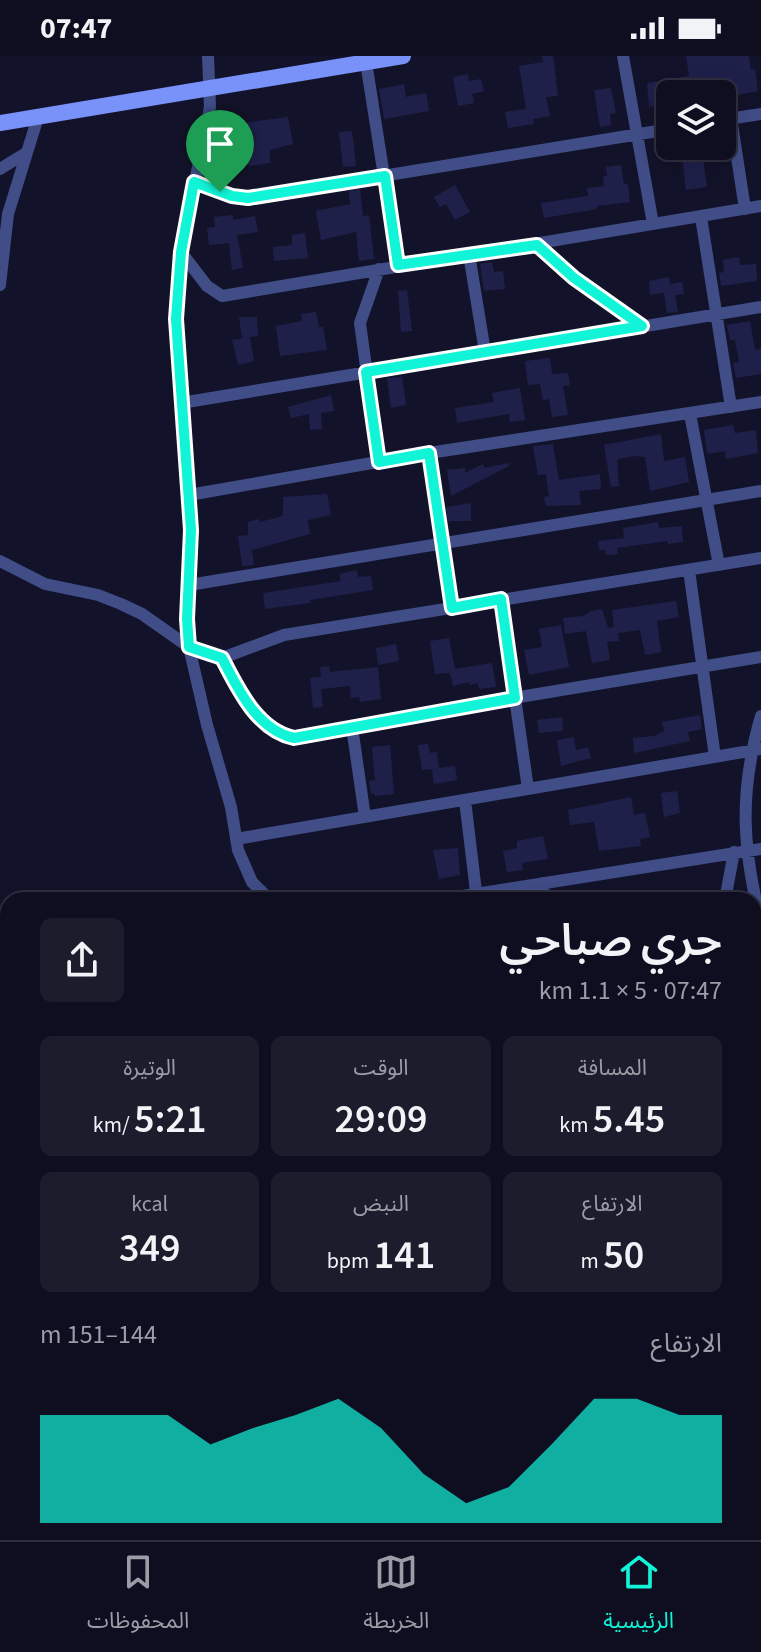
<!DOCTYPE html>
<html lang="ar">
<head>
<meta charset="utf-8">
<style>
  body { margin:0; font-family:"Source Sans 3","Noto Sans Arabic",sans-serif; background:#1c1c2d; color:#f1f3f6; direction:rtl; height:100vh; display:flex; flex-direction:column; font-size:30px; white-space:nowrap }
  * { box-sizing:border-box; margin:0 }
  p { font-size:26px; color:#9b9ca5 }
  .icon { flex:none; width:44px; height:44px; fill:none; stroke:currentColor; stroke-width:2; stroke-linecap:round; stroke-linejoin:round }
  .map { position:relative; flex:1; overflow:hidden; direction:ltr }
  .sheet { position:absolute; left:0px; top:836px; width:762px; height:648px; display:flex; flex-direction:column; background:#0e0e20; border-radius:24px 24px 0 0; box-shadow:0 8px 32px #0002,0 0 0 2px #2e2e3e; direction:rtl }
  .sheet>* { flex:none }
  .controls { position:absolute; left:656px; top:24px; display:grid; gap:16px }
  .controls a { display:grid; place-items:center; width:80px; height:80px; border-radius:12px; background:#0e0e20; box-shadow:0 8px 32px #0002,0 0 0 2px #2e2e3e; font-size:40px }
  .pin { position:absolute; display:grid; place-items:center; width:68px; height:68px; color:#fff; margin:-82px -34px; border-radius:50% 50% 50% 0; rotate:-45deg; box-shadow:0 0 8px #0007 }
  .pin .icon { rotate:45deg }
  .round { display:grid; place-items:center; flex:none; width:84px; height:84px; border-radius:12px; background:#1c1c2d }
  .head { display:flex; align-items:center; justify-content:space-between; height:136px; padding:0 40px }
  h1 { font-size:44px; font-weight:600; line-height:60px }
  .metrics { display:grid; grid-template-columns:repeat(3,1fr); gap:12px; height:136px; padding:8px 40px }
  .metrics div { display:grid; align-content:center; border-radius:12px; background:#1c1c2d; text-align:center }
  .metrics b { font-size:40px; font-weight:600 }
  .metrics small { font-size:22px; font-weight:400 }
  .metrics p { font-size:22px }
  .chart { height:224px; padding:16px 40px }
  .chart p { display:flex; justify-content:space-between }
  .chart svg { width:100%; height:144px; margin-top:8px; fill:#12f4d8; opacity:.7 }
  .status { display:flex; justify-content:space-between; align-items:center; height:56px; padding:0 40px; background:#0e0e20; direction:ltr }
  .status svg { height:22px; fill:currentColor }
  .menu { display:flex; justify-content:space-around; align-items:center; height:112px; border-top:2px solid #2e2e3e; background:#0e0e20; font-size:22px; color:#9b9ca5 }
  .menu a { display:grid; justify-items:center; gap:4px }
  .menu .on { color:#12f4d8 }
  .map>svg:first-child { display:block }
  .building { fill:#1f204a }
  .lines { fill:none; stroke-linecap:round; stroke-linejoin:round }
  .street { stroke:#404d87; stroke-width:12 }
  .secondary { stroke:#7892f9; stroke-width:16 }
  .route-casing { stroke:#fff; stroke-width:16 }
  .route { stroke:#12f4d8; stroke-width:10 }
</style>
</head>
<body>
<div class="status"><b>07:47</b><svg viewBox="0 0 49 12"><path d="M0 12V9h3v3zM5 12V6h3v6zM10 12V3h3v9zM15 12V0h3v12zM26 1h20v11H26zM47 4h2v5h-2z"/></svg></div>
<div class="map">
<svg width="761" height="1484" viewBox="0 0 761 1484">
  <rect width="100%" height="100%" fill="#12132a"/>
  <!-- building -->
  <path class="building" d="M 542,0 L 553,0 L 558,40 L 546,41 L 550,60 L 533,63 L 534,68 L 508,72 L 505,56 L 526,53 L 519,10 L 543,6 Z
    M 686,0 L 749,0 L 751,14 L 755,13 L 758,35 L 734,40 L 735,46 L 722,48 L 722,38 L 670,38 L 670,42 L 664,43 L 665,48 L 649,51 L 647,27 L 689,20 Z
    M 468,18 L 469,25 L 481,23 L 484,35 L 472,38 L 474,47 L 458,50 L 453,21 Z
    M 404,28 L 406,41 L 426,37 L 429,55 L 384,63 L 379,33 Z
    M 611,32 L 616,57 L 610,58 L 611,69 L 600,71 L 594,34 Z
    M 288,61 L 293,88 L 270,94 L 270,107 L 249,110 L 242,67 Z
    M 352,75 L 356,110 L 343,111 L 339,76 Z
    M 681,90 L 722,90 L 723,99 L 703,102 L 707,131 L 686,134 Z
    M 621,109 L 624,128 L 628,128 L 630,146 L 597,150 L 597,153 L 544,162 L 541,147 L 588,140 L 587,132 L 604,130 L 603,120 L 607,120 L 606,111 Z
    M 455,129 L 470,156 L 455,164 L 446,148 L 440,151 L 434,141 Z
    M 360,133 L 363,160 L 369,159 L 374,203 L 359,205 L 356,176 L 321,184 L 316,155 L 350,148 L 349,135 Z
    M 233,159 L 233,164 L 255,160 L 258,176 L 237,179 L 243,212 L 232,214 L 229,187 L 209,189 L 207,172 L 215,171 L 214,161 Z
    M 305,177 L 308,202 L 274,205 L 273,191 L 292,189 L 292,179 Z
    M 739,201 L 740,209 L 756,208 L 757,225 L 721,230 L 719,217 L 724,216 L 723,204 Z
    M 492,206 L 494,216 L 503,215 L 505,233 L 484,235 L 480,208 Z
    M 669,221 L 670,228 L 682,226 L 684,238 L 675,239 L 678,256 L 667,257 L 664,237 L 650,239 L 649,225 Z
    M 407,234 L 412,275 L 401,276 L 398,235 Z
    M 316,256 L 319,271 L 323,271 L 327,294 L 280,300 L 276,270 L 302,265 L 301,258 Z
    M 239,261 L 257,261 L 258,280 L 242,282 Z
    M 750,265 L 755,294 L 761,293 L 761,318 L 736,322 L 733,307 L 739,306 L 735,284 L 730,284 L 727,269 Z
    M 250,281 L 254,305 L 238,309 L 232,284 Z
    M 550,302 L 552,318 L 568,317 L 570,329 L 563,330 L 568,359 L 552,361 L 549,343 L 543,344 L 540,328 L 528,329 L 525,305 Z
    M 402,321 L 406,349 L 391,352 L 387,322 Z
    M 520,332 L 525,364 L 510,366 L 509,358 L 457,367 L 455,352 L 494,346 L 492,337 Z
    M 331,339 L 334,355 L 321,357 L 322,373 L 310,374 L 309,358 L 291,362 L 288,351 Z
    M 733,369 L 735,377 L 756,374 L 758,397 L 726,403 L 725,395 L 707,398 L 704,374 Z
    M 661,378 L 664,405 L 685,401 L 689,426 L 650,435 L 645,401 L 635,400 L 617,403 L 619,430 L 611,431 L 604,389 Z
    M 553,388 L 559,424 L 600,418 L 601,433 L 579,435 L 581,449 L 546,450 L 544,441 L 549,440 L 546,418 L 538,419 L 533,390 Z
    M 508,407 L 509,410 L 451,440 L 447,414 L 465,412 L 465,417 L 483,408 L 484,412 Z
    M 327,438 L 331,459 L 308,464 L 310,478 L 252,494 L 254,509 L 242,510 L 238,480 L 248,479 L 248,466 L 259,463 L 260,466 L 283,460 L 283,441 Z
    M 471,447 L 471,465 L 448,465 L 446,451 Z
    M 658,466 L 659,472 L 682,470 L 683,486 L 668,488 L 667,485 L 617,492 L 618,498 L 606,499 L 605,494 L 599,494 L 598,485 L 624,482 L 623,472 Z
    M 357,514 L 358,521 L 371,520 L 373,534 L 310,544 L 310,547 L 265,553 L 263,537 L 341,525 L 339,518 Z
    M 676,545 L 679,561 L 657,565 L 661,596 L 645,599 L 640,574 L 618,577 L 619,585 L 607,586 L 610,604 L 592,607 L 586,575 L 565,578 L 563,562 L 583,560 L 591,555 L 602,553 L 608,572 L 614,571 L 612,554 Z
    M 561,569 L 569,611 L 529,619 L 524,594 L 542,591 L 539,573 Z
    M 449,582 L 455,613 L 492,607 L 496,631 L 479,633 L 478,627 L 469,629 L 469,626 L 453,630 L 450,617 L 435,618 L 430,585 Z
    M 396,588 L 399,605 L 378,609 L 376,592 Z
    M 329,610 L 330,616 L 378,611 L 381,643 L 360,646 L 359,641 L 351,642 L 350,630 L 321,633 L 323,651 L 313,652 L 310,622 L 321,621 L 320,611 Z
    M 700,659 L 702,673 L 688,676 L 690,685 L 634,697 L 633,682 L 654,680 L 664,675 L 662,666 Z
    M 562,661 L 563,675 L 539,677 L 537,664 Z
    M 574,681 L 576,694 L 588,691 L 591,702 L 561,710 L 557,684 Z
    M 428,688 L 430,697 L 437,696 L 439,712 L 455,710 L 457,724 L 434,728 L 432,714 L 437,713 L 422,714 L 418,689 Z
    M 390,689 L 394,738 L 375,740 L 374,737 L 371,738 L 369,725 L 375,724 L 372,691 Z
    M 677,735 L 680,757 L 664,761 L 661,737 Z
    M 631,741 L 634,759 L 645,757 L 650,781 L 640,783 L 641,790 L 599,795 L 594,766 L 570,769 L 568,754 Z
    M 543,780 L 548,803 L 522,807 L 523,814 L 507,816 L 503,795 L 517,792 L 517,785 Z
    M 458,792 L 460,819 L 439,823 L 433,794 Z"/>
  <g class="lines">
    <!-- street -->
    <path class="street" d="M 208,0 L 210,51 L 181,196 L 176,263 L 191,474 L 187,563 L 189,591 L 207,669 L 231,751 L 238,794 L 252,826 L 270,844
      M 623,0 L 653,168
      M 366,6 L 398,209
      M 731,62 L 745,153
      M 722,64 L 761,58
      M 0,113 L 26,97
      M 194,126 L 232,140 L 248,142 L 670,73
      M 701,161 L 731,351
      M 537,189 L 574,222 L 642,270
      M 181,196 L 207,230 L 222,240 L 761,150
      M 469,198 L 485,296
      M 379,213 L 360,267 L 379,406
      M 0,229 L 8,158 L 38,61
      M 181,347 L 761,251
      M 690,358 L 719,509
      M 429,397 L 452,552
      M 189,439 L 429,397 L 761,346
      M 0,505 L 45,528 L 98,539 L 121,548 L 142,558 L 189,591 L 207,599 L 222,602 L 284,579 L 761,502
      M 689,514 L 715,701
      M 189,529 L 761,435
      M 501,543 L 528,733
      M 222,602 C 238,632 256,674 294,682 L 447,653 L 761,601
      M 761,660 C 739,736 742,791 761,867
      M 352,671 L 365,761
      M 465,744 L 477,844
      M 236,783 L 761,693
      M 543,827 L 545,844
      M 437,844 L 761,793
      M 725,844 L 734,796
      M 754,897 L 761,896
      M 0,929 L 8,937
      M 754,1019 L 761,1021
      M 754,1101 L 761,1100
      M 754,1193 L 761,1191
      M 754,1288 L 761,1286
      M 754,1379 L 761,1378
      M 754,1471 L 761,1470
      M 380,1476 L 384,1484
      M 650,1476 L 652,1484
      M 559,1484 L 562,1476
      M 674,1484 L 724,1476"/>
    <!-- secondary -->
    <path class="secondary" d="M 0,67 L 403,0"/>
  </g>
  <g class="lines">
    <defs>
      <path id="route" d="M 385,120 L 398,209 L 537,189 L 574,222 L 642,270 L 366,316 L 379,406 L 429,397 L 452,552 L 501,543 L 515,642 L 294,682 C 257,674 238,633 222,602 L 189,591 L 187,563 L 191,474 L 176,263 L 181,196 L 194,126 L 232,140 L 248,142 Z"/>
    </defs>
    <!-- route casing -->
    <use href="#route" class="route-casing"/>
    <!-- route -->
    <use href="#route" class="route"/>
  </g>
</svg>
<div class="controls">
<a><svg class="icon" aria-label="layers" viewBox="0 0 24 24"><path d="M12 4l9 5-9 5-9-5zM3 14l9 5 9-5"/></svg></a>
</div>
<div class="pin" style="left:220px;top:136px;background:#1e9e55"><svg class="icon" aria-label="arrive" viewBox="0 0 24 24"><path d="M6 21V4h12l-3 4 3 4H6"/></svg></div>
<section class="sheet">
<div class="head"><div><h1>جري صباحي</h1><p>07:47 · 5 × 1.1 km</p></div><a class="round"><svg class="icon" aria-label="share" viewBox="0 0 24 24"><path d="M12 15V3M7 8l5-5 5 5M5 13v7h14v-7"/></svg></a></div>
<div class="metrics">
<div><p>المسافة</p><b>5.45<small> km</small></b></div>
<div><p>الوقت</p><b>29:09</b></div>
<div><p>الوتيرة</p><b>5:21<small> /km</small></b></div>
</div>
<div class="metrics">
<div><p>الارتفاع</p><b>50<small> m</small></b></div>
<div><p>النبض</p><b>141<small> bpm</small></b></div>
<div><p>kcal</p><b>349</b></div>
</div>
<div class="chart"><p><span>الارتفاع</span>144–151 m</p>
<svg viewBox="0 0 160 44" preserveAspectRatio="none"><path d="M0 44V11L10 11L20 11L30 11L40 20L50 15L60 11L70 6L80 15L90 29L100 38L110 33L120 20L130 6L140 6L150 11L160 11V44z"/></svg>
</div>
</section>
</div>
<nav class="menu">
<a class="on"><svg class="icon" aria-label="home" viewBox="0 0 24 24"><path d="M3 11l9-7 9 7M6 9v11h12V9"/></svg>الرئيسية</a>
<a><svg class="icon" aria-label="map" viewBox="0 0 24 24"><path d="M3 6l6-2 6 2 6-2v14l-6 2-6-2-6 2zM9 4v14M15 6v14"/></svg>الخريطة</a>
<a><svg class="icon" aria-label="saved" viewBox="0 0 24 24"><path d="M7 4h10v16l-5-4-5 4z"/></svg>المحفوظات</a>
</nav>
</body>
</html>
